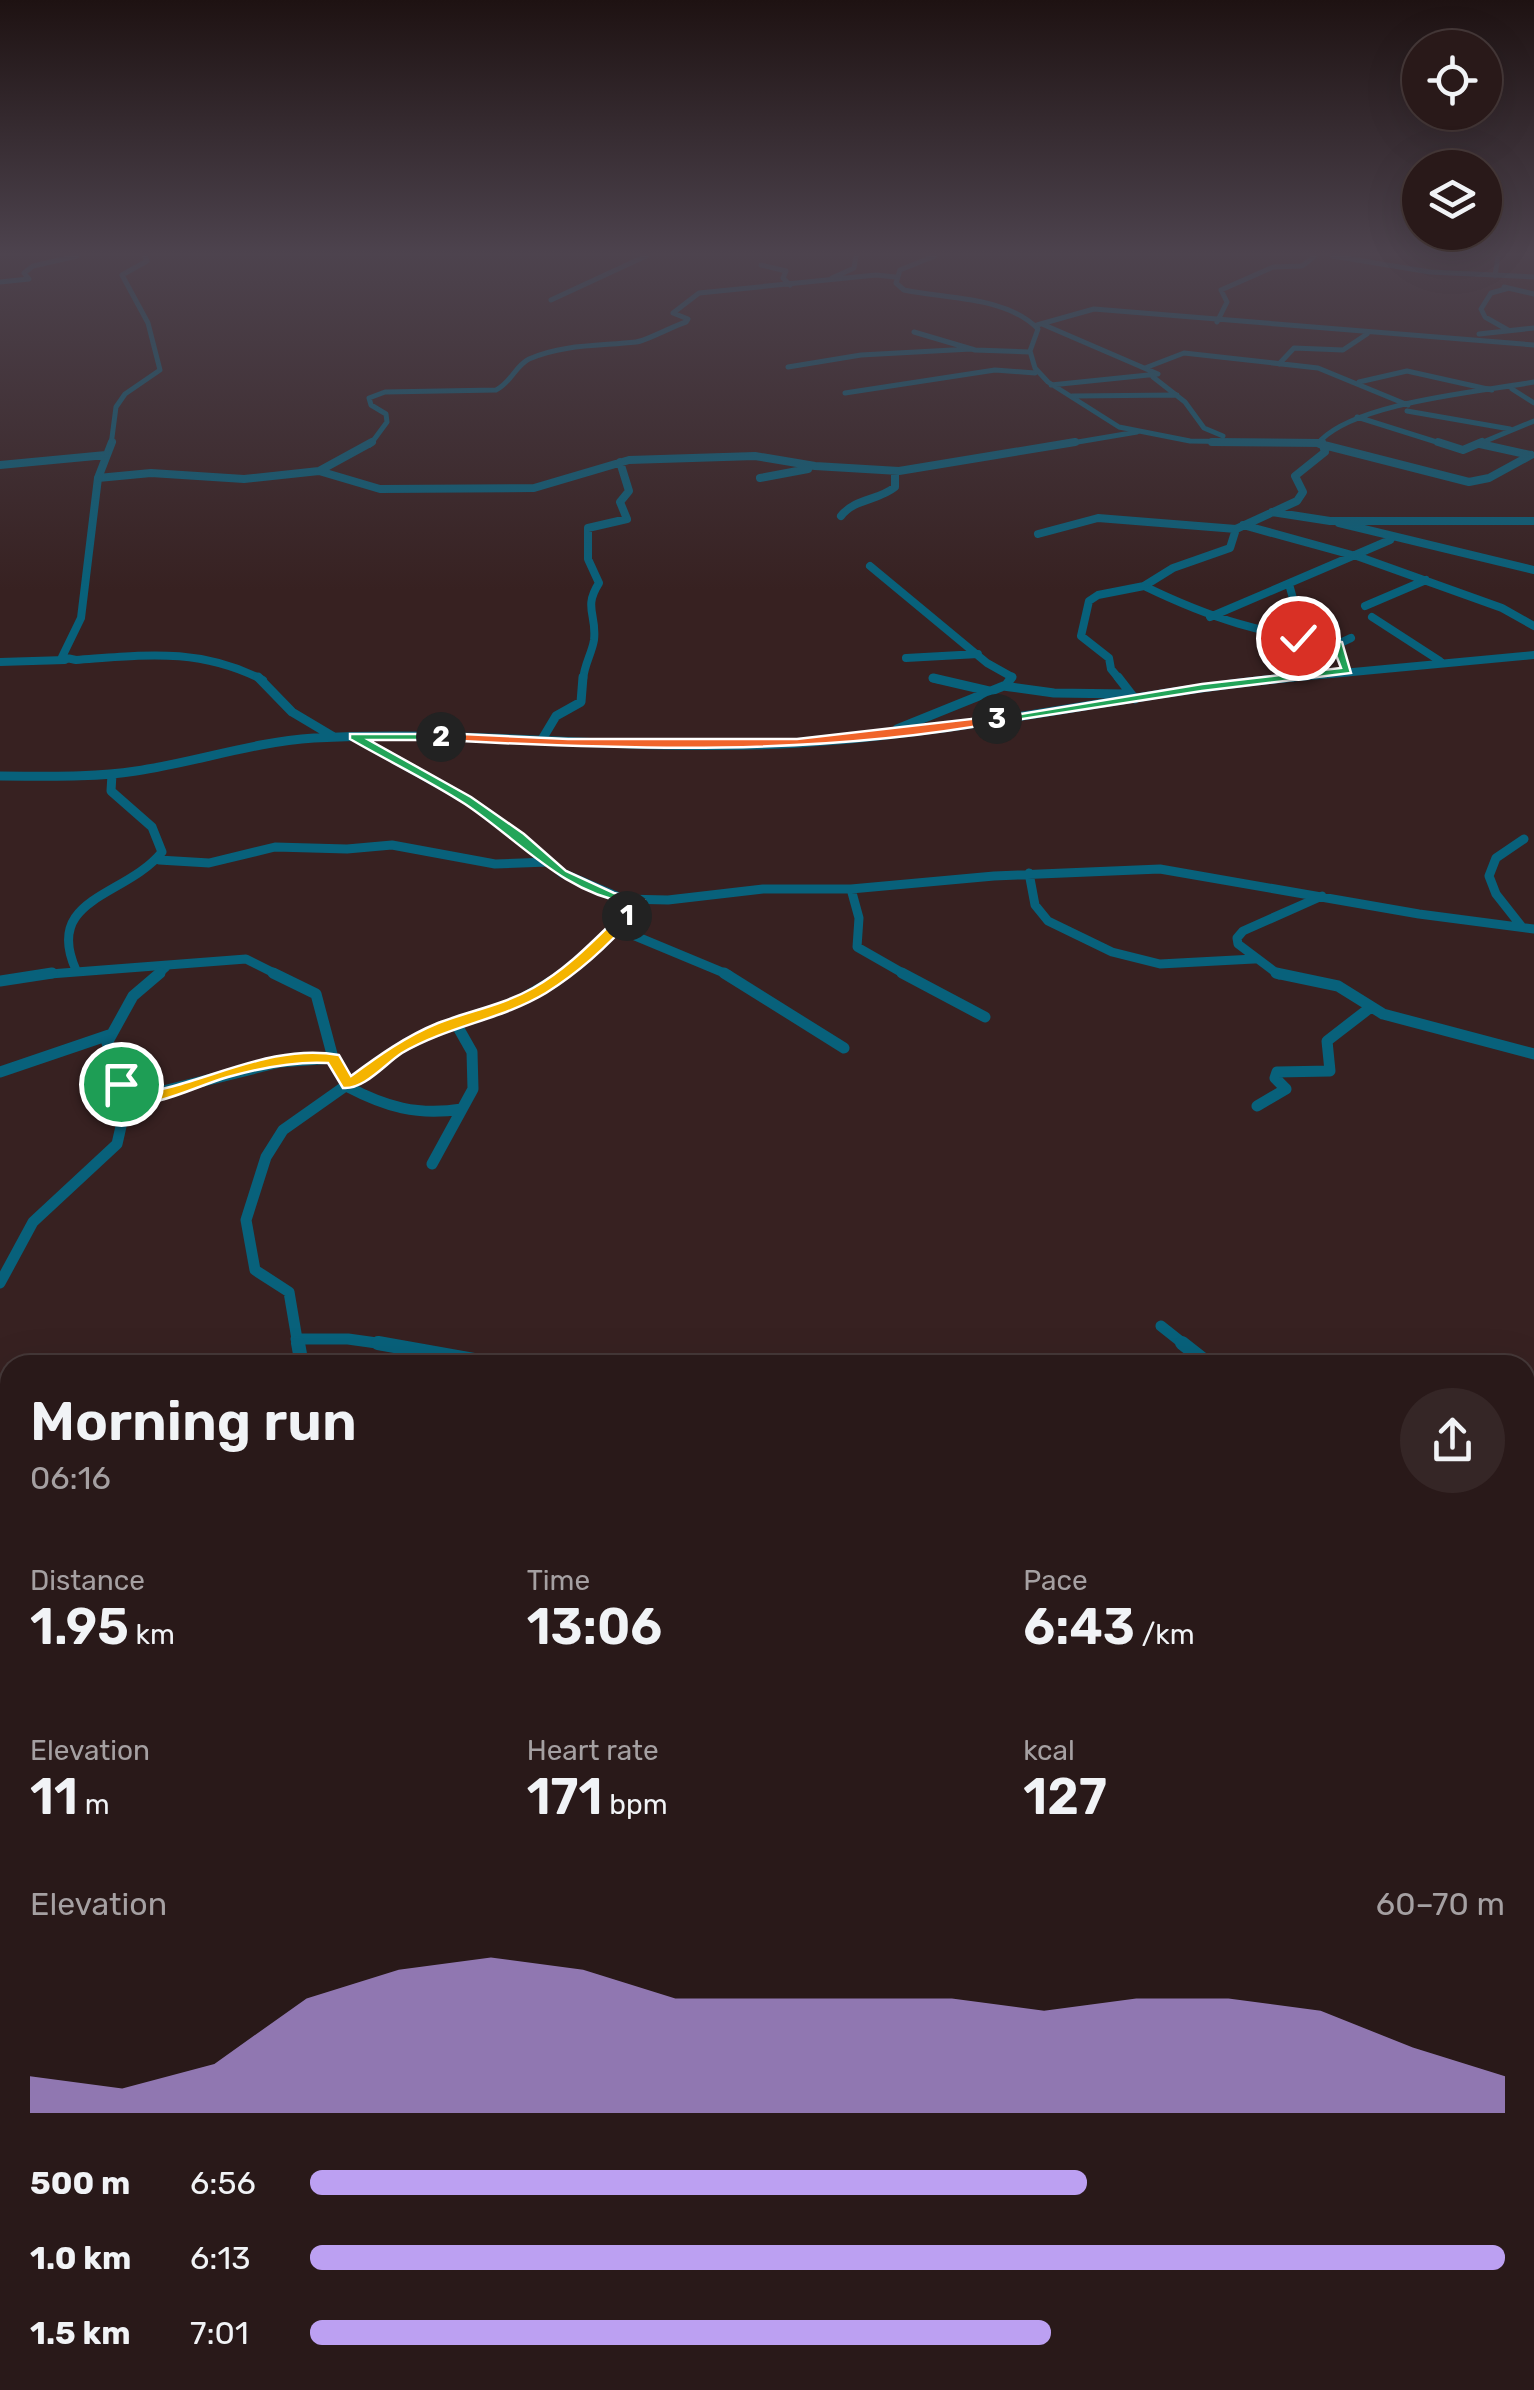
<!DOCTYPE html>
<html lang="en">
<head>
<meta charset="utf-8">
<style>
  body { margin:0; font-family:Rubik,sans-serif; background:#352626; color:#f1f3f6; height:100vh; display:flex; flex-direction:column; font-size:38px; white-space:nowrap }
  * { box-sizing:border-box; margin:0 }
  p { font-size:32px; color:#a5a0a2 }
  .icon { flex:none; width:55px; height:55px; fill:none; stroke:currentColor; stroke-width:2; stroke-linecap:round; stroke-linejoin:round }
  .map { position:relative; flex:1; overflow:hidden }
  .side { position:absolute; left:0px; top:1355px; width:1535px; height:1035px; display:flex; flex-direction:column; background:#291919; border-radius:30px 30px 0 0; box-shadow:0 10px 40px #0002,0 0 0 2px #453838 }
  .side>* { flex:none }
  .buttons { position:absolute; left:1402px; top:30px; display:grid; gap:20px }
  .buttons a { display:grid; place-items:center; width:100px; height:100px; border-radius:50%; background:#291919; box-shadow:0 10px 40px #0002,0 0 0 2px #453838; font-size:50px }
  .pin { position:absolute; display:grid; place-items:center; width:85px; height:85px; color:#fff; margin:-42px; border:5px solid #fff; border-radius:50%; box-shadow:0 2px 10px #0007 }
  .km { position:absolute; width:50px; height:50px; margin:-25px; border-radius:50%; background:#222; color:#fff; font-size:28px; line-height:50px; text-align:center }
  .round { display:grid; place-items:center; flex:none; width:105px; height:105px; border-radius:52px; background:#352626 }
  .overview { display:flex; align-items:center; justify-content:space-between; height:170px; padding:0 30px }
  h1 { font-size:55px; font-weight:600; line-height:75px }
  .figures { display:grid; grid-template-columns:repeat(3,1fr); gap:15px; height:170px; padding:10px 30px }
  .figures div { display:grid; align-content:center }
  .figures b { font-size:50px; font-weight:600 }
  .figures small { font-size:28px; font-weight:400 }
  .figures p { font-size:28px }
  .chart { height:280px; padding:20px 30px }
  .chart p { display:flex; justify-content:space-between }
  .chart svg { width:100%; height:180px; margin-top:10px; fill:#bca0f2; opacity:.7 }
  ul { padding:0 30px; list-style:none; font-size:32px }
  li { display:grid; grid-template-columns:160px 120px 1fr; align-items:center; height:75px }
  li i { height:25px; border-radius:12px; background:#bca0f2 }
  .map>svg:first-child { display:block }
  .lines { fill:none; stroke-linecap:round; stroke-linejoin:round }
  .minor-far5 { stroke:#08617b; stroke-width:5 }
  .minor-far4 { stroke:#08617b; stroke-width:8 }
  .minor-far3 { stroke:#08617b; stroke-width:9 }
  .minor-far2 { stroke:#08617b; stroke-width:11 }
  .minor-far1 { stroke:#08617b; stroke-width:14 }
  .minor { stroke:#08617b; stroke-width:18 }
  .split-1 { fill:#f5b400; stroke:#fff; stroke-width:2.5 }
  .split-2 { fill:#22a559; stroke:#fff; stroke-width:2.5 }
  .split-3 { fill:#f0652b; stroke:#fff; stroke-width:2.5 }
  .split-4 { fill:#22a559; stroke:#fff; stroke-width:2.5 }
</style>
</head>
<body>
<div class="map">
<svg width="1534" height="2390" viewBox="0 0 1534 2390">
  <rect width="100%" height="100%" fill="#372121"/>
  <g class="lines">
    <!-- minor-far5 -->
    <path class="minor-far5" d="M 935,256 L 900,270 L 896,283 L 904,290 C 946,299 1006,296 1038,329 L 1030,351 L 1035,368 L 1048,382 L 1119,427 L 1190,441 L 1321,443
      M 1333,256 L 1430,272 L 1534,277
      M 761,265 L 786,271 L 783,278 L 790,285
      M 1495,276 L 1498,256
      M 832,278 L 854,268 L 856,256
      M 0,282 L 29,279 L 24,273 L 33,266 L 77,256
      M 1504,287 L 1534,294
      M 551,300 L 646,256
      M 1217,322 L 1227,302 L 1221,290 L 1273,267 L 1302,266 L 1315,256
      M 1042,324 L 1158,374 L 1051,385
      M 1037,325 L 1094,309 L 1534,345
      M 1508,330 L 1485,317 L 1481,309 L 1491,293 L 1509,288
      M 914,332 L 975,350 L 1030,352
      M 1479,334 L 1534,328
      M 1279,364 L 1294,348 L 1343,350 L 1367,334
      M 788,367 L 861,355 L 971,349
      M 1145,368 L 1184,353 L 1318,368 L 1408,405
      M 1153,377 L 1185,402 L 1204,428 L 1223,436
      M 1359,382 L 1407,371 L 1492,390
      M 1512,389 L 1534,403
      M 845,393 L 995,370 L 1035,373
      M 1072,396 L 1177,395
      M 1407,411 L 1510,429
      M 1357,417 L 1446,445
      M 111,445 L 116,407 L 125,394 L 160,370 L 148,323 L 122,275 L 147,261 L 145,256
      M 370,445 L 387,422 L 386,414 L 371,405 L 369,398 L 385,392 L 496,390 C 511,383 515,366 529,359 C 563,344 601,346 636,342 C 646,341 673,326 686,322 L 688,319 L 673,313 L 699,293 L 876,275 L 895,277
      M 1060,445 L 1137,432
      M 1323,445 L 1321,440 C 1359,402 1479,392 1534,382
      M 1476,445 L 1534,421"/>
    <!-- minor-far4 -->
    <path class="minor-far4" d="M 112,442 L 98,478 L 81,618 L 62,657 L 76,660 C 145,655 198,647 263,680
      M 1212,442 L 1321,443
      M 1438,442 L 1463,450 L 1482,442
      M 1320,444 L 1469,482 L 1489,478 L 1531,455
      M 1480,444 L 1530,455
      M 0,465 L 106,455
      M 319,471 L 372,442
      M 98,478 L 151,473 L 244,479 L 319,471 L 380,489 L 534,488 L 629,460 L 755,456 L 815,466 L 899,471 L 1075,442
      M 760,478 L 808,469
      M 1272,512 L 1330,521 L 1534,521
      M 841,516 C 855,498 878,501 895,487 L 895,471
      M 1339,523 L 1534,570
      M 1243,525 L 1352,555
      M 1038,534 L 1098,518 L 1236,529
      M 1354,555 L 1502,608 L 1534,626
      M 870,566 L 987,663 L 1012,677 L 1010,680
      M 1289,584 L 1294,602 L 1310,609
      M 1144,586 C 1214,620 1261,633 1338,644
      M 1365,606 L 1426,580
      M 1210,617 L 1390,540
      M 1372,617 L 1440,661
      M 906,658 L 978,654
      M 0,662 L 65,660
      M 1347,671 L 1338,644 L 1351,638
      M 933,678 L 941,680
      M 583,680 C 584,665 592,653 594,640 C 597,614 583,608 599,583 L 588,559 L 588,528 L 627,519 L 620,502 L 629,491 L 620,462
      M 1120,680 L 1111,669 L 1109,658 L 1081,636 L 1089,601 L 1098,595 L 1144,586 L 1173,568 L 1230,548 L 1236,529 L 1297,501 L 1303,492 L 1295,476 L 1325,452 L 1322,442
      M 1267,680 L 1534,655"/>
    <!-- minor-far3 -->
    <path class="minor-far3" d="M 258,677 L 292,712 L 334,737
      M 1118,677 L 1135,699
      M 933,678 L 989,691
      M 1003,686 L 1054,693 L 1128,694
      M 897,729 L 1006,685 L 1012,677
      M 358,739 L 467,800 L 519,836 L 562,873 L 623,899 L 668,900 L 763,889 L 851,889 L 994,876 L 1160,869 L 1419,914 L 1534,929
      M 541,741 L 556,716 L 581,702 L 583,677
      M 0,776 C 45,776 91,778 136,771 C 196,762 253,742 314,738 C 475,729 637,753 799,743 C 965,733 1128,693 1294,677
      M 159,860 L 209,863 L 275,847 L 347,849 L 392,845 L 495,864 L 548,862
      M 1029,873 L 1035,905 L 1048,921 L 1112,952 L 1160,964 L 1254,959
      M 851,889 L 859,918 L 857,947 L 906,975
      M 1522,927 L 1496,894 L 1489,876 L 1496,858 L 1524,839
      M 616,928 L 729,975
      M 76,970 C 43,897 126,897 162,852 L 152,827 L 111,791 L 112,774
      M 37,975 L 246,959 L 278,975
      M 157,975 L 166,967
      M 563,975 L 624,921 L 638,901
      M 1279,975 L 1238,944 L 1237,938 L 1243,931 L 1322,896"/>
    <!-- minor-far2 -->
    <path class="minor-far2" d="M 273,973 L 316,994 L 333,1058 L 349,1085
      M 724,973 L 844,1048
      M 902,973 L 985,1017
      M 1276,973 L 1338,986 L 1383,1014 L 1534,1054
      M 0,981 L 52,973
      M 0,1072 L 109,1035
      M 346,1086 C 386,1107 417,1116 462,1109
      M 127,1100 L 280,1062 L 333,1058
      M 1257,1106 L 1286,1089 L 1275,1078 L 1277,1072 L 1330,1071 L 1327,1041 L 1371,1007
      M 432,1164 L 473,1089 L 472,1052 L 455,1022
      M 0,1283 L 33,1222 L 117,1144 L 127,1100 L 107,1043 L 133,996 L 160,973
      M 1161,1326 L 1185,1345
      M 296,1339 L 348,1339 L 391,1345
      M 298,1345 L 289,1292 L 255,1270 L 246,1220 L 266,1157 L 283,1130 L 395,1051 L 441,1027 L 517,1002 L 566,973"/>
    <!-- minor-far1 -->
    <path class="minor-far1" d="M 298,1343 L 302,1365
      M 378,1343 L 502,1365
      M 1182,1343 L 1210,1365
      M 0,1520 L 10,1523
      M 1525,1567 L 1534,1573
      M 1525,1764 L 1534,1761"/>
    <!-- minor -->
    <path class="minor" d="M 0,2051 L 10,2042
      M 1525,2280 L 1534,2276
      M 1063,2380 L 1068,2390
      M 1373,2390 L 1380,2380"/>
  </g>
  <!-- sky -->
  <linearGradient id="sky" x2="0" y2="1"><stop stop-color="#1e1212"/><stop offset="0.43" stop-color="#4d434e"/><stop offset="1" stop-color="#4d434e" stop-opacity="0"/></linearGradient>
  <rect width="1534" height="590" fill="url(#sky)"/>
  <!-- split-1 -->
  <path class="split-1" d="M 622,913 L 634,916 C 609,945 578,973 546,993 C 501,1020 448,1026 402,1053 C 385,1064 364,1090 343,1088 L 328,1063 C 295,1061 260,1068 228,1077 C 193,1087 159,1108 122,1103 L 113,1084 L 126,1081 L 133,1094 C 201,1087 268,1042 339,1055 L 351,1076 C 378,1056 406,1036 438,1023 C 469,1011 503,1005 533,988 C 567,969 594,940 622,913 Z"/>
  <!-- split-2 -->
  <path class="split-2" d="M 350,734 L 446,734 L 441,740 L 369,740 L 471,797 L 524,834 L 566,871 L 614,893 L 644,900 L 632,919 L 622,919 L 629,903 C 563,893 519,840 465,804 C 428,780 388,761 350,739 Z"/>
  <!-- split-3 -->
  <path class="split-3" d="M 997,716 L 1001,722 C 817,756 627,750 441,740 L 436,737 L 441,733 L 568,739 L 797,739 Z"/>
  <!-- split-4 -->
  <path class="split-4" d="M 1298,634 L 1342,642 L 1351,673 L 1202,691 L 997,723 L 991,719 L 1202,684 L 1341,668 L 1333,647 L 1294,640 Z"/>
</svg>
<div class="buttons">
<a><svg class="icon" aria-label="locate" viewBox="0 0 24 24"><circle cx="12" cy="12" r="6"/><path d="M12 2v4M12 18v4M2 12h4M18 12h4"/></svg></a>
<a><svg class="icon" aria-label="layers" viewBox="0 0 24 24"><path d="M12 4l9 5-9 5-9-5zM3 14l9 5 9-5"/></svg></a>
</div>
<div class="pin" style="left:121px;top:1084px;background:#1e9e55"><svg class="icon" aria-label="arrive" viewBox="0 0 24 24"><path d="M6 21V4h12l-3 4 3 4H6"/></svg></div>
<div class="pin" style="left:1298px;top:638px;background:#d93025"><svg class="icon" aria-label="check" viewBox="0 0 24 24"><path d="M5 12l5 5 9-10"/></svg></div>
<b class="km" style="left:627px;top:916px">1</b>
<b class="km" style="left:441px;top:737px">2</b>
<b class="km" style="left:997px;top:719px">3</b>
<section class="side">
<div class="overview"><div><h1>Morning run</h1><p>06:16</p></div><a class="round"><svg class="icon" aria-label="share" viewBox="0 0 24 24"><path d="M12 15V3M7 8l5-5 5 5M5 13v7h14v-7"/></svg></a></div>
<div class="figures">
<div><p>Distance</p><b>1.95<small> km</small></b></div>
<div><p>Time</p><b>13:06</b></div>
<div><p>Pace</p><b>6:43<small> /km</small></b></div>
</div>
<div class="figures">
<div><p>Elevation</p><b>11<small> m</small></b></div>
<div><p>Heart rate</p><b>171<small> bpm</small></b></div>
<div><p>kcal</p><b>127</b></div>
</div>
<div class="chart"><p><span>Elevation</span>60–70 m</p>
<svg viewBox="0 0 160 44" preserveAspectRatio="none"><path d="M0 44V35L10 38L20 32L30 16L40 9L50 6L60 9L70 16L80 16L90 16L100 16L110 19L120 16L130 16L140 19L150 28L160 35V44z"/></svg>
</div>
<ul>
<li><b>500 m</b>6:56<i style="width:65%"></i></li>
<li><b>1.0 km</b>6:13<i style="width:100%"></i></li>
<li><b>1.5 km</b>7:01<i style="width:62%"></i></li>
</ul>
</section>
</div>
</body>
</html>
